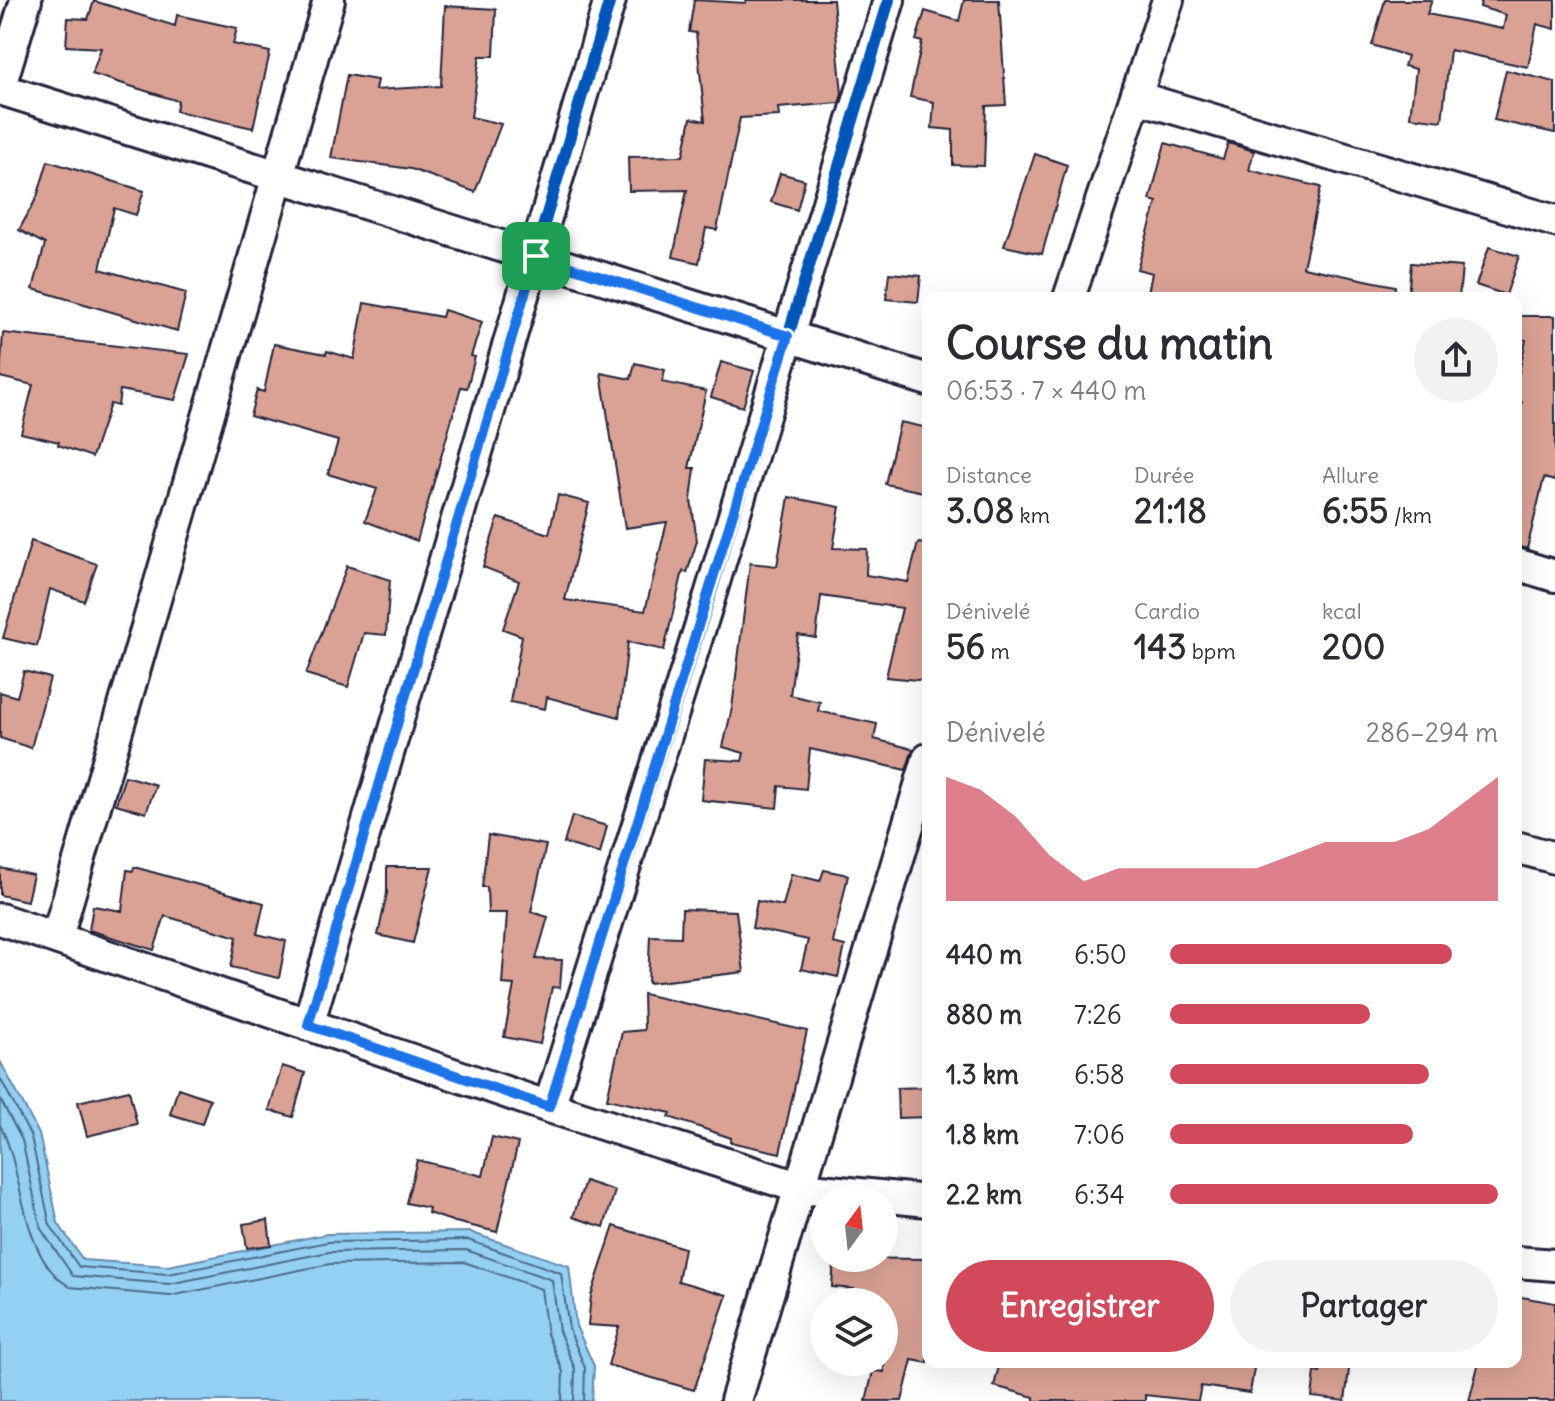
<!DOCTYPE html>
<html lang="fr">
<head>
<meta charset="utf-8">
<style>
  body { margin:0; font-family:Delius,sans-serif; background:#f2f2f3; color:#2b2b33; height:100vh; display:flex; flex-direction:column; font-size:30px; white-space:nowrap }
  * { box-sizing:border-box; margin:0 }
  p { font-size:26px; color:#7c7c81 }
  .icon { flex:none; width:44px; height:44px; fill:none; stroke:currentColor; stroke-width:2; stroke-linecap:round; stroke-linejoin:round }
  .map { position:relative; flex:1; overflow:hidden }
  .drawer { position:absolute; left:922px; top:292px; width:600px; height:1076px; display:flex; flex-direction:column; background:#fff; border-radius:16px; box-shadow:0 8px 32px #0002 }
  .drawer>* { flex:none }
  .needle { width:52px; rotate:15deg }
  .fabs { position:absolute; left:810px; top:1184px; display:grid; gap:16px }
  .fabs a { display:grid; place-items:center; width:88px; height:88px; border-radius:50%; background:#fff; box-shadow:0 8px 32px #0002; font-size:40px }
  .pin { position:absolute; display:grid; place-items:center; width:68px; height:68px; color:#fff; margin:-34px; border-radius:16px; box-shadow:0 4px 12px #0006 }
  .round { display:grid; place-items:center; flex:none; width:84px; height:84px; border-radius:42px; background:#f2f2f3 }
  .overview { display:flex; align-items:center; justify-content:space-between; height:136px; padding:0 24px }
  h1 { font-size:44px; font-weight:700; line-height:60px }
  .figures { display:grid; grid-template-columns:repeat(3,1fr); gap:12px; height:136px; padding:8px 24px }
  .figures div { display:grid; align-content:center }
  .figures b { font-size:34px; font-weight:700 }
  .figures small { font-size:22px; font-weight:400 }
  .figures p { font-size:22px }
  .chart { height:224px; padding:16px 24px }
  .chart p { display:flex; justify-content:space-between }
  .chart svg { width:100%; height:144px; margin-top:8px; fill:#d1495b; opacity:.7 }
  .button { display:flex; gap:16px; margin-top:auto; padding:16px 24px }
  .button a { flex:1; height:92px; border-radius:48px; background:#d1495b; color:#fff; font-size:32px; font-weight:700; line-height:92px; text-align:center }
  .button a+a { background:#f2f2f3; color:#2b2b33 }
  ul { padding:0 24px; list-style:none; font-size:26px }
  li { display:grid; grid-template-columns:128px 96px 1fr; align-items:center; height:60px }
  li i { height:20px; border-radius:10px; background:#d1495b }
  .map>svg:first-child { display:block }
  .water { fill:#93d0f4; stroke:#668aaa; stroke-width:2 }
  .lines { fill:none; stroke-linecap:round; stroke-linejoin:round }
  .shore { stroke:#4f6885; stroke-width:2 }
  .building { fill:#daa295; stroke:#22223b; stroke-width:2 }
  .street-casing { stroke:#22223b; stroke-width:36 }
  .street { stroke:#fff; stroke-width:30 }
  .cycleway-casing { stroke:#fff; stroke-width:17 }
  .cycleway { stroke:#0057b8; stroke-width:12 }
  .route-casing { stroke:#fff; stroke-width:16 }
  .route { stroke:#1a73e8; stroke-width:10 }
</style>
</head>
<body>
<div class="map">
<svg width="1555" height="1401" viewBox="0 0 1555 1401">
  <rect width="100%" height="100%" fill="#fff"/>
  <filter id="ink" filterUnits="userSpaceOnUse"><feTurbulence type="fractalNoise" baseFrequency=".0125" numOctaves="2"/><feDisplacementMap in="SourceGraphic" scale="16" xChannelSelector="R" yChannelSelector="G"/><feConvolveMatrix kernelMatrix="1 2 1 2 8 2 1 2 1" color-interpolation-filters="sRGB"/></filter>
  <g filter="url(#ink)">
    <!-- water -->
    <path class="water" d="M 0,1061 L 39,1134 L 58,1223 L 83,1260 L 168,1266 L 327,1234 L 470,1232 L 569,1266 L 576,1326 L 594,1366 L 592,1401 L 0,1401 Z"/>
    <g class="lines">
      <!-- shore -->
      <path class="shore" d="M 0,1078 L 31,1137 L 50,1225 L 79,1267 L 168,1274 L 328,1242 L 468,1240 L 561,1273 L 569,1329 L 585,1368 L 584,1401
        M 0,1099 L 22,1140 L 41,1229 L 73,1276 L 169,1284 L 329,1252 L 466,1250 L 552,1280 L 559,1331 L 575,1369 L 574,1401
        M 0,1125 C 25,1172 19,1257 70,1287 L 170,1296 L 330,1264 L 464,1262 L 541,1289 L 547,1334 L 563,1372 L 562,1401"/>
    </g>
    <!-- building -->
    <path class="building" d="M 694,0 L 746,3 L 746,0 L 833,0 L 842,94 L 839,103 L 778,108 L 779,116 L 740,118 L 717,230 L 706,228 L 699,263 L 673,257 L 687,190 L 629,191 L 628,157 L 683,156 L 691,118 L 705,121 L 696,33 L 689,32 Z
      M 964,0 L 999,0 L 1006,105 L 986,106 L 984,166 L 953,165 L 953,130 L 932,128 L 934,102 L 910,97 L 922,42 L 916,40 L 925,11 L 959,21 Z
      M 1385,0 L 1432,0 L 1427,14 L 1503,29 L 1506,15 L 1480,7 L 1481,0 L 1555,0 L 1555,29 L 1537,24 L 1528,67 L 1450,50 L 1442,121 L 1410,117 L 1416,69 L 1404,66 L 1407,56 L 1372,45 Z
      M 94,1 L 175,26 L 177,15 L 237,28 L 233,44 L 270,52 L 253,128 L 176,111 L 178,101 L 92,74 L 101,48 L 66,46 L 68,18 L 88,19 Z
      M 445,6 L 496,9 L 494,56 L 480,56 L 471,117 L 501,124 L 475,192 L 411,169 L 331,158 L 347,75 L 377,80 L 375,90 L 441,86 Z
      M 1506,70 L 1555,82 L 1555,133 L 1494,120 Z
      M 1165,143 L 1223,159 L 1228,143 L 1254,151 L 1249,170 L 1321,187 L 1303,267 L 1395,286 L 1394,298 L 1147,298 L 1152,273 L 1137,269 L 1157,202 L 1150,200 Z
      M 1035,154 L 1067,165 L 1042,254 L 1004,246 Z
      M 48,161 L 144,191 L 136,215 L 114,208 L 100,269 L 186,293 L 177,331 L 33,289 L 45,244 L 19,230 L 37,197 Z
      M 780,173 L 805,180 L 797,210 L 771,202 Z
      M 1489,247 L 1519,256 L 1506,295 L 1476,285 Z
      M 1411,263 L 1462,267 L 1459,298 L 1408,298 Z
      M 889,273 L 921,276 L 918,302 L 886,299 Z
      M 364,303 L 442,317 L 444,310 L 482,322 L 471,356 L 475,357 L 467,388 L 461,387 L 417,541 L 365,521 L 377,489 L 328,474 L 338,441 L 250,416 L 257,390 L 264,392 L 274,344 L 326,354 L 327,351 L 354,359 Z
      M 1516,316 L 1555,316 L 1555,481 L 1544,478 L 1527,549 L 1516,546 L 1516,428 L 1522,402 L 1516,401 L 1516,386 L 1526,340 L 1516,338 Z
      M 3,333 L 189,354 L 175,400 L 120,390 L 118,406 L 110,404 L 92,457 L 58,445 L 59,442 L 21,433 L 33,385 L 0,377 Z
      M 721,362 L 754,371 L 743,407 L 711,397 Z
      M 635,363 L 665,370 L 662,382 L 706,391 L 689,468 L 695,468 L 691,500 L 697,541 L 687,573 L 683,571 L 664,650 L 628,642 L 619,717 L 547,697 L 545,709 L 510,702 L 522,636 L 503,629 L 519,581 L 483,567 L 498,518 L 549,534 L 558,495 L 589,503 L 565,600 L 645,611 L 667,522 L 625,528 L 601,373 L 631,379 Z
      M 900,422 L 928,428 L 928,493 L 885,484 Z
      M 789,497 L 840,507 L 833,548 L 867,549 L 866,575 L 908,582 L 918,543 L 928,544 L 928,681 L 886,677 L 902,608 L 821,596 L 816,638 L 798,635 L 790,695 L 820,702 L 818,711 L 877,724 L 874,739 L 913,749 L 906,770 L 810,749 L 806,789 L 779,786 L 777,808 L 701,800 L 705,759 L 742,761 L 744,753 L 723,747 L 732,708 L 750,563 L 777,566 Z
      M 31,541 L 97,564 L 84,601 L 50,589 L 37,646 L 3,638 Z
      M 347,566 L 390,580 L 386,635 L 364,633 L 348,687 L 306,674 Z
      M 24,671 L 50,678 L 31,748 L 0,738 L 0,692 L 17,697 Z
      M 125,776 L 156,785 L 146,813 L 116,804 Z
      M 572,816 L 607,826 L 600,854 L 564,843 Z
      M 488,835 L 546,845 L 531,912 L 548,917 L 536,959 L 562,960 L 560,988 L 552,987 L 540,1044 L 504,1037 L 514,985 L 502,984 L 507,913 L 488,913 L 487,887 L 482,887 Z
      M 134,867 L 264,903 L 257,934 L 286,941 L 279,978 L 231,967 L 237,937 L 165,916 L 154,950 L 89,930 L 93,906 L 122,911 L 127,870 L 133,871 Z
      M 387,867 L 432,867 L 413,943 L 378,935 L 387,893 Z
      M 0,868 L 33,875 L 27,901 L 0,895 Z
      M 824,870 L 848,875 L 833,943 L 845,946 L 838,977 L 801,969 L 808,940 L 752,928 L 757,901 L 783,906 L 791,874 L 820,881 Z
      M 682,909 L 736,911 L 744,972 L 648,983 L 650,936 L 681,937 Z
      M 643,994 L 807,1031 L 780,1153 L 730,1142 L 731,1138 L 669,1117 L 671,1113 L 607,1099 L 622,1032 L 644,1030 Z
      M 282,1066 L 305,1073 L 293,1117 L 269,1110 Z
      M 928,1087 L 928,1117 L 898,1118 L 897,1088 Z
      M 178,1088 L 210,1099 L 202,1124 L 170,1114 Z
      M 129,1090 L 137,1124 L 87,1136 L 78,1102 Z
      M 492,1137 L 518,1143 L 497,1232 L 455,1222 L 428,1213 L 429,1208 L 406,1203 L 417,1160 L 483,1176 Z
      M 585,1181 L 615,1191 L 604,1227 L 573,1217 Z
      M 268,1220 L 271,1245 L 247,1248 L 243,1224 Z
      M 614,1226 L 684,1248 L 678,1281 L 727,1295 L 694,1390 L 608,1365 L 619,1327 L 588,1325 L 591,1296 Z
      M 834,1258 L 928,1259 L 928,1363 L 912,1360 L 902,1401 L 866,1401 L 873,1371 L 884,1372 L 884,1302 L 853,1302 L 854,1289 L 832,1287 Z
      M 1516,1296 L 1555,1303 L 1555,1401 L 1469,1401 L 1479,1362 L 1516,1362 Z
      M 1000,1362 L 1255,1362 L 1250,1393 L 1201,1386 L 1198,1401 L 1145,1395 L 1145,1401 L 1034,1401 L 1034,1397 L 994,1386 Z
      M 1322,1362 L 1350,1362 L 1345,1401 L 1312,1397 L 1315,1372 L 1320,1373 Z"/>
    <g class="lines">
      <defs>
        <path id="street" d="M 0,86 L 26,0
          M 0,89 L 928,380
          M 1136,97 L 1555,221
          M 1069,298 L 1168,0
          M 1516,564 L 1555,576
          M 1516,847 L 1555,858
          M 0,919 L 549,1107 L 801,1188 L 928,1201
          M 57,937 L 329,0
          M 308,1025 L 610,0
          M 549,1107 L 709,599 L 889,0
          M 1516,1262 L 1555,1265
          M 736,1401 L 928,759"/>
      </defs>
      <!-- street casing -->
      <use href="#street" class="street-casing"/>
      <!-- street -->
      <use href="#street" class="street"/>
      <defs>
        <path id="cycleway" d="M 308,1025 L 610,0
          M 549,1107 L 709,599 L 889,0"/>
      </defs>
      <!-- cycleway casing -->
      <use href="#cycleway" class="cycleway-casing"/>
      <!-- cycleway -->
      <use href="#cycleway" class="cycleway"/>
    </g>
  </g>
  <g class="lines" filter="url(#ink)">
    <defs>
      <path id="route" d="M 536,256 L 788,336 L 549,1107 L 308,1025 Z"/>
    </defs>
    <!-- route casing -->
    <use href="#route" class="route-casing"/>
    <!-- route -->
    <use href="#route" class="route"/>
  </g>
</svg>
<div class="fabs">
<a><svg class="needle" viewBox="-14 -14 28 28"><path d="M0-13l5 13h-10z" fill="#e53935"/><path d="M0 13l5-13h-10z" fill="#7c7c81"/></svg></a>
<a><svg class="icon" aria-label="layers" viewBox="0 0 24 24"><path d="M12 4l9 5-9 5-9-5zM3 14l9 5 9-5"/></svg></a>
</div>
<div class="pin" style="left:536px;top:256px;background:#1e9e55"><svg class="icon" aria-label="arrive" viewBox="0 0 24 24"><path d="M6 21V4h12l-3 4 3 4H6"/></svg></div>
<section class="drawer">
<div class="overview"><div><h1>Course du matin</h1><p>06:53 · 7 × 440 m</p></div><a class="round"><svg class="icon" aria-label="share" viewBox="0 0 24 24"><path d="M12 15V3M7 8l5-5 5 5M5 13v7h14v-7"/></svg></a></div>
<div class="figures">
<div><p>Distance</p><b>3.08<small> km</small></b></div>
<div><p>Durée</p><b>21:18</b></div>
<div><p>Allure</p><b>6:55<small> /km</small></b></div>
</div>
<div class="figures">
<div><p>Dénivelé</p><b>56<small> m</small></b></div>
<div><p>Cardio</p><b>143<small> bpm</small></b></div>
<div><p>kcal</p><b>200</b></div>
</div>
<div class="chart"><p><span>Dénivelé</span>286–294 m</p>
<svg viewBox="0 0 160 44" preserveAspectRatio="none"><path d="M0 44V6L10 10L20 18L30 30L40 38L50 34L60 34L70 34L80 34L90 34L100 30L110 26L120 26L130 26L140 22L150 14L160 6V44z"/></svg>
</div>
<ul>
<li><b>440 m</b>6:50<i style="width:86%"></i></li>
<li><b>880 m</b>7:26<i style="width:61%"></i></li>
<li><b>1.3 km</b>6:58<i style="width:79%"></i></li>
<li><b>1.8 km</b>7:06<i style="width:74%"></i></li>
<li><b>2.2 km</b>6:34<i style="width:100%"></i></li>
</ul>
<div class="button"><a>Enregistrer</a><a>Partager</a></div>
</section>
</div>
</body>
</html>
